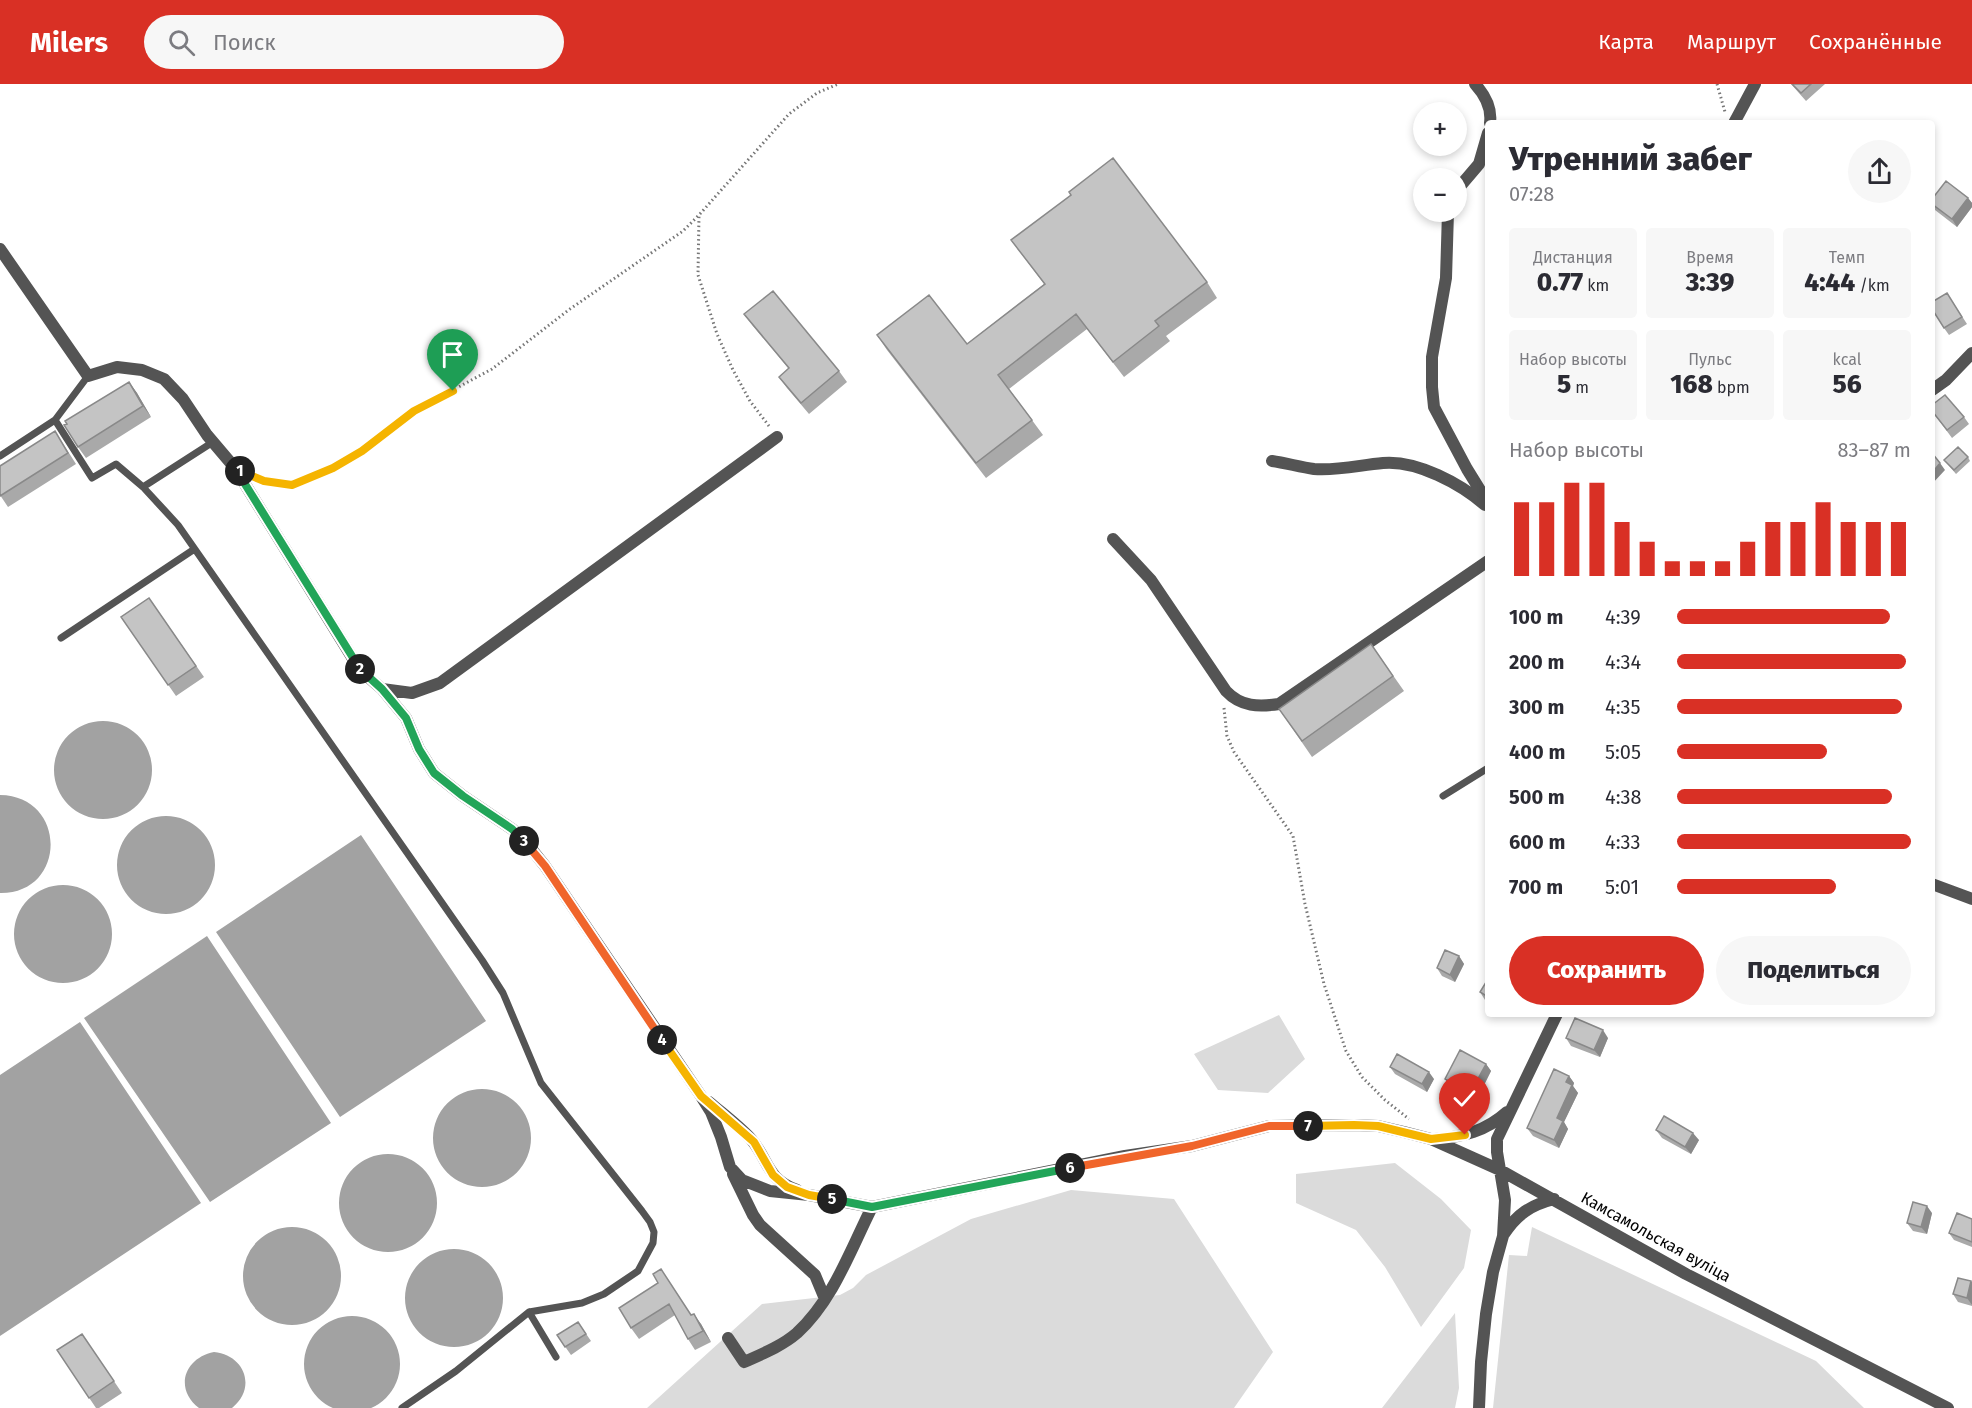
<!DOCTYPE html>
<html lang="ru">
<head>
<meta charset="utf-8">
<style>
  body { margin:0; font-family:"Fira Sans",sans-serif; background:#f7f7f7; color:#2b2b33; height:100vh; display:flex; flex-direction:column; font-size:22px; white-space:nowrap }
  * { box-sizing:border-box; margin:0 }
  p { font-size:20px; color:#7c7c81 }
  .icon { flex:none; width:33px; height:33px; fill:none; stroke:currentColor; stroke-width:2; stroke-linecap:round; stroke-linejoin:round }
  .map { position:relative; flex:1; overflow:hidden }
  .details { position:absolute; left:1485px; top:36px; width:450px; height:897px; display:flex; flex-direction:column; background:#fff; border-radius:6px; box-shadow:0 3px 9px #0003 }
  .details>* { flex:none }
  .buttons { position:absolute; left:1413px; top:18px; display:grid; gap:12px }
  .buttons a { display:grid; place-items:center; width:54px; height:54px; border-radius:50%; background:#fff; box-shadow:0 3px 9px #0003; font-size:30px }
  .pin { position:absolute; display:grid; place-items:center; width:51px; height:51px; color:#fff; margin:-62px -26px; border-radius:50% 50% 50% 0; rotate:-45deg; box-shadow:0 0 6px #0007 }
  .pin .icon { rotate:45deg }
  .km { position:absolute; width:30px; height:30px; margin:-15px; border-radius:50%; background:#222; color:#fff; font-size:16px; line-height:30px; text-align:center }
  .round { display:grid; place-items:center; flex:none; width:63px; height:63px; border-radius:32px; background:#f7f7f7 }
  .head { display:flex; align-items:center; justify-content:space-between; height:102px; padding:0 24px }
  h1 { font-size:33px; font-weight:800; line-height:45px }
  .figures { display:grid; grid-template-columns:repeat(3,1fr); gap:9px; height:102px; padding:6px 24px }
  .figures div { display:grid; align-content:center; border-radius:6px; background:#f7f7f7; text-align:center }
  .figures b { font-size:26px; font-weight:800 }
  .figures small { font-size:16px; font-weight:400 }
  .figures p { font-size:16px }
  .chart { height:168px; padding:12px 24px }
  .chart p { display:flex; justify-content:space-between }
  .chart svg { width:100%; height:108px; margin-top:6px; stroke:#d93025; stroke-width:6 }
  .button { display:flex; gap:12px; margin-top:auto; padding:12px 24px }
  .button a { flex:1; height:69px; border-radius:36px; background:#d93025; color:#fff; font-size:24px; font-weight:800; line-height:69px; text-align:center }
  .button a+a { background:#f7f7f7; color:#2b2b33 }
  ul { padding:0 24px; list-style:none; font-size:20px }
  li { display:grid; grid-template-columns:96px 72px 1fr; align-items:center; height:45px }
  li i { height:15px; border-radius:8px; background:#d93025 }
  header { display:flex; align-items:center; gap:36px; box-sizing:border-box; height:84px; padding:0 30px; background:#d93025; color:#fff }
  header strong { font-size:28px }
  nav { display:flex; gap:33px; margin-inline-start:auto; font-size:21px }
  .search { width:420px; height:54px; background:#f7f7f7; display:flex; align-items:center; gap:15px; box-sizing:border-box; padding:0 21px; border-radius:33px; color:#7c7c81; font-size:22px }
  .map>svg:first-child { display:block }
  .green { fill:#dbdbdb }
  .water { fill:#a2a2a2 }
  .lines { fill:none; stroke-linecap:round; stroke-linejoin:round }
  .path { stroke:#767676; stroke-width:3; stroke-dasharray:1.5 3; stroke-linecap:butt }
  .service { stroke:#545454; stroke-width:7 }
  .minor { stroke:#545454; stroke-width:12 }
  .wall { fill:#a9a9a9 }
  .shaded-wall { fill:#898989 }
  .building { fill:#c4c4c4; stroke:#898989; stroke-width:1.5 }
  .split-1-casing { stroke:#fff; stroke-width:12 }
  .split-2-casing { stroke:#fff; stroke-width:12 }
  .split-3-casing { stroke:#fff; stroke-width:12 }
  .split-4-casing { stroke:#fff; stroke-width:12 }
  .split-5-casing { stroke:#fff; stroke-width:12 }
  .split-6-casing { stroke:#fff; stroke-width:12 }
  .split-7-casing { stroke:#fff; stroke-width:12 }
  .split-8-casing { stroke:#fff; stroke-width:12 }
  .split-1 { stroke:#f5b400; stroke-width:8 }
  .split-2 { stroke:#22a559; stroke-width:8 }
  .split-3 { stroke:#22a559; stroke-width:8 }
  .split-4 { stroke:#f0652b; stroke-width:8 }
  .split-5 { stroke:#f5b400; stroke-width:8 }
  .split-6 { stroke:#22a559; stroke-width:8 }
  .split-7 { stroke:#f0652b; stroke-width:8 }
  .split-8 { stroke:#f5b400; stroke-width:8 }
  .labels { text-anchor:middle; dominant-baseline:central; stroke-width:5; stroke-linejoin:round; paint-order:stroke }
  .street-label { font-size:16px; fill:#000; stroke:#fff }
</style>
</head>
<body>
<header>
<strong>Milers</strong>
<div class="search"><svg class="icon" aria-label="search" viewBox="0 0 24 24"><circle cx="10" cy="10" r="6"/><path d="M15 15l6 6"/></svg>Поиск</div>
<nav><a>Карта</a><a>Маршрут</a><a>Сохранённые</a></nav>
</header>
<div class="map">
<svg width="1972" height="1324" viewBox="0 0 1972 1324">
  <rect width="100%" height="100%" fill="#fff"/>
  <!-- green -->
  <path class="green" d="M 1279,931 L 1305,975 L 1268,1009 L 1218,1006 L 1194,970 Z
    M 1395,1079 L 1441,1115 L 1471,1146 L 1464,1184 L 1421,1243 L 1385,1183 L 1356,1146 L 1296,1119 L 1296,1090 Z
    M 1071,1106 L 1174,1115 L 1273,1268 L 1234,1324 L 647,1324 L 762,1220 L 840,1211 L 853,1204 L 866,1191 L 971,1135 Z
    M 1532,1143 L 1816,1277 L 1864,1324 L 1493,1324 L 1509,1171 L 1527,1172 Z
    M 1455,1229 L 1459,1304 L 1455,1324 L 1382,1324 Z"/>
  <!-- water -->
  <path class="water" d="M54 686a49 49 0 1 1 98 0a49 49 0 1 1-98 0Z
    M 0,711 C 68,712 67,810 0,809 Z
    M117 781a49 49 0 1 1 98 0a49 49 0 1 1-98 0Z
    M 361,751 L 486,937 L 340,1033 L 216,848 Z
    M14 850a49 49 0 1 1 98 0a49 49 0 1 1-98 0Z
    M 207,852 L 331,1039 L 210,1118 L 84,934 Z
    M 80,938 L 201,1119 L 0,1252 L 0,991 Z
    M433 1054a49 49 0 1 1 98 0a49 49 0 1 1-98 0Z
    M339 1119a49 49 0 1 1 98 0a49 49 0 1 1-98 0Z
    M243 1192a49 49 0 1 1 98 0a49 49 0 1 1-98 0Z
    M405 1214a49 49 0 1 1 98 0a49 49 0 1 1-98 0Z
    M304 1280a48 48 0 1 1 96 0a48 48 0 1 1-96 0Z
    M 214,1268 C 245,1271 257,1304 232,1324 L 199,1324 C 174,1305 184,1274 214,1268 Z"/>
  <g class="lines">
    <!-- path -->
    <path class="path" d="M 1717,0 L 1725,28
      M 769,342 L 750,317 L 733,286 L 717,250 L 698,191 L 699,131 L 789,30 L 817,9 L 838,0
      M 258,395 L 264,397 L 292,401 L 333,384 L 362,367 L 414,327 L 492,285 L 570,225 L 683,147 L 699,131
      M 1224,624 L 1227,652 L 1234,668 L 1293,752 L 1305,820 L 1324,900 L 1346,967 L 1362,993 L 1385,1016 L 1409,1035"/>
    <!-- service -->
    <path class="service" d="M 55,336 L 92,394 L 116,380 L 143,403 L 178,441 L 482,876 L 503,909 L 541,999 L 642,1127 L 650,1138 L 654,1148 L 653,1159 L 638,1187 L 604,1210 L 582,1219 L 529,1228 L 456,1287 L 402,1324
      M 0,372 L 55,336 L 88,292
      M 143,403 L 213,358
      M 61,554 L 193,466
      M 1443,712 L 1488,684
      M 529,1228 L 556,1273"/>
    <!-- minor -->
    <path class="minor" d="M 1475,0 C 1485,11 1492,24 1490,39
      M 1734,39 L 1755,0
      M 1456,107 L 1479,80 L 1488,49
      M 1448,128 L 1446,194 L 1432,273 L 1432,303 L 1434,323 L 1467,385 L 1488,419
      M 0,165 L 88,292 L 117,283 L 142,286 L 164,295 L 183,315 L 207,351 L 235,384 L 360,586 L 382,605 L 412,609 L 440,599 L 777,353
      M 1932,306 L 1946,296 L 1972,269
      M 1272,377 C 1286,379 1300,383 1314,385 C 1337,387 1360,381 1383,379 C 1417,376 1461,400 1485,421
      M 1113,455 L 1151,496 L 1226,607 C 1241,623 1259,623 1279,620 L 1488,477
      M 382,605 L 406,634 L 419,665 L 434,689 L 463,712 L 512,745 L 525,757 L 545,782 L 701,1012 L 711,1028 L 721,1053 L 730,1083 L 742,1096 L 770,1107 L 809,1111 L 872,1123 L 1125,1072 L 1192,1062 L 1269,1042 L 1354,1041 L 1378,1042 L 1404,1048 L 1431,1055 L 1500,1086 L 1686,1190 L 1948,1324
      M 1932,800 L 1972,815
      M 709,1018 C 723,1030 739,1042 751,1055 C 769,1076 766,1095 797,1106
      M 1435,1055 C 1463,1053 1486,1047 1507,1028
      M 733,1090 L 753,1131 L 760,1141 L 815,1191 L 825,1215
      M 1504,1150 C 1517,1130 1531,1121 1554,1115
      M 728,1254 L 744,1278 C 762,1270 782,1262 797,1249 C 833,1216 850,1167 872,1123
      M 1479,1324 L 1481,1278 L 1486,1230 L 1493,1188 L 1503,1152 L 1505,1116 L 1497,1068 L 1497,1055 L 1557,930"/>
  </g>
  <!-- wall -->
  <path class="wall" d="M 1791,0 L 1825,0 L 1806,17 Z
    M 1968,114 L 1972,119 L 1972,123 L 1957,143 L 1935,126 L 1932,122 L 1932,115 Z
    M 1011,156 L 1207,198 L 1217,214 L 1166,252 L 1170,257 L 1124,293 L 1087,245 L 1009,305 L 1043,351 L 986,394 L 887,266 L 877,251 L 967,260 L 1044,200 Z
    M 1947,209 L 1967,240 L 1949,251 L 1944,244 Z
    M 744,230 L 839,287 L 847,298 L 809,330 L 787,304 L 779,293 L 789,285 L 753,242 Z
    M 129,298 L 137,309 L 151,333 L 86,374 L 78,363 Z
    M 1932,327 L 1964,333 L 1969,340 L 1952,354 Z
    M 55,347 L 76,380 L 8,423 L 0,411 Z
    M 1968,373 L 1970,377 L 1956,390 L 1944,376 Z
    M 149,514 L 204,593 L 176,612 L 121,533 Z
    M 1371,560 L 1404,607 L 1312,673 L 1279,625 Z
    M 1459,872 L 1464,880 L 1455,898 L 1442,892 L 1437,884 Z
    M 1488,895 L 1488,918 L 1485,916 L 1480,908 Z
    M 1566,954 L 1608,954 L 1600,973 L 1571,962 Z
    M 1486,980 L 1491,987 L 1476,1017 L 1450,1003 L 1445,995 Z
    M 1390,983 L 1434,995 L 1427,1008 L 1395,990 Z
    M 1569,992 L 1574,999 L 1573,1002 L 1578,1009 L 1564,1038 L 1568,1045 L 1559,1064 L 1533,1052 L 1527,1044 Z
    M 1656,1046 L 1699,1056 L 1691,1070 L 1662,1054 Z
    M 1932,1129 L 1927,1150 L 1913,1147 L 1907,1139 Z
    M 1972,1135 L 1972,1163 L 1954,1156 L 1949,1149 Z
    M 661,1185 L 691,1231 L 701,1240 L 711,1258 L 695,1266 L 688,1255 L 675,1231 L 639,1255 L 631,1244 L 658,1199 Z
    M 1971,1197 L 1972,1222 L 1958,1218 L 1953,1210 Z
    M 578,1238 L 591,1257 L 571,1271 L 557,1251 Z
    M 82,1250 L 122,1309 L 99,1324 L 96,1324 L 57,1266 Z"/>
  <!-- shaded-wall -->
  <path class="shaded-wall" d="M 1968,114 L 1972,119 L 1972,123 L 1957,143 L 1952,135 Z
    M 129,298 L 137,309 L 151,333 L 143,322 Z
    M 1940,379 L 1945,386 L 1932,400 L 1932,389 Z
    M 1459,872 L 1464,880 L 1455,898 L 1450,891 Z
    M 1603,946 L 1608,954 L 1600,973 L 1594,966 Z
    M 1486,980 L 1491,987 L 1476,1017 L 1470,1009 Z
    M 1429,988 L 1434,995 L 1427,1008 L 1422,1000 Z
    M 1569,992 L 1574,999 L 1573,1002 L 1578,1009 L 1564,1038 L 1568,1045 L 1559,1064 L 1554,1056 L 1557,1034 L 1566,998 Z
    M 1693,1049 L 1699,1056 L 1691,1070 L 1685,1063 Z
    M 1927,1122 L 1932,1129 L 1927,1150 L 1921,1143 Z
    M 1971,1197 L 1972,1198 L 1972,1221 L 1967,1214 Z
    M 694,1230 L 701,1240 L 711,1258 L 703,1247 Z"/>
  <!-- building -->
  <path class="building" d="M 1792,0 L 1811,0 L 1801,9 Z
    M 1113,74 L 1207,198 L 1155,237 L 1159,242 L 1113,278 L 1076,230 L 998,291 L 1032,336 L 976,379 L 877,251 L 929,211 L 967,260 L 1045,200 L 1011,156 L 1071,111 L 1069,108 Z
    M 1946,97 L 1968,114 L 1952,135 L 1932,120 L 1932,115 Z
    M 773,207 L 839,287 L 801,319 L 779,293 L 789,284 L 744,230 Z
    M 1947,209 L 1962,233 L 1944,244 L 1932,225 L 1932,218 Z
    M 129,298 L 143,322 L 78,363 L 64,341 L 67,340 L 65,337 Z
    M 1945,311 L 1964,333 L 1947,346 L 1932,327 L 1932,321 Z
    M 55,347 L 68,369 L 0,412 L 0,382 Z
    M 1958,363 L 1968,373 L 1954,386 L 1944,376 Z
    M 1932,369 L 1940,379 L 1932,389 Z
    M 149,514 L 196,582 L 168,601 L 121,533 Z
    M 1371,560 L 1393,592 L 1302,657 L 1279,625 Z
    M 1445,866 L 1459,872 L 1450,891 L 1437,884 Z
    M 1488,895 L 1488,913 L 1480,908 Z
    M 1575,934 L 1603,946 L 1594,966 L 1566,954 Z
    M 1460,966 L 1486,980 L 1470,1009 L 1445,995 Z
    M 1397,970 L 1429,988 L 1422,1000 L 1390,983 Z
    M 1554,985 L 1569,992 L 1566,998 L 1572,1001 L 1557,1034 L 1563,1037 L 1554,1056 L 1527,1044 Z
    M 1664,1032 L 1693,1049 L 1685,1063 L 1656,1046 Z
    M 1913,1118 L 1927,1122 L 1921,1143 L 1907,1139 Z
    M 1957,1129 L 1972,1135 L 1972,1158 L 1949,1149 Z
    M 661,1185 L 691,1231 L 694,1230 L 703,1247 L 688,1255 L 669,1220 L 631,1244 L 619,1224 L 658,1199 L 653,1190 Z
    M 1958,1194 L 1971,1197 L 1967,1214 L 1953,1210 Z
    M 578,1238 L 586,1250 L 565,1263 L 557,1251 Z
    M 82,1250 L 114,1297 L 89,1314 L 57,1266 Z"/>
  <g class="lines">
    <defs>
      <path id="split-1" d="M 240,387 L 264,397 L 292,401 L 333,384 L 362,367 L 414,327 L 453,307"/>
      <path id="split-2" d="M 240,387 L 235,384 L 360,585"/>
      <path id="split-3" d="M 360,585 L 382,605 L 406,634 L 419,665 L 434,689 L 463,712 L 512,745 L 524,757"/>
      <path id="split-4" d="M 524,757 L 545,782 L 662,956"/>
      <path id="split-5" d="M 662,956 L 701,1012 L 754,1058 L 773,1091 L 787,1103 L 809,1111 L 832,1115"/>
      <path id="split-6" d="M 832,1115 L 872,1123 L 1070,1084"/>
      <path id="split-7" d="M 1070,1084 L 1192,1062 L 1269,1042 L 1308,1042"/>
      <path id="split-8" d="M 1308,1042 L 1354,1041 L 1378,1042 L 1431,1055 L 1465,1051"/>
    </defs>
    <!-- split-1 casing -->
    <use href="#split-1" class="split-1-casing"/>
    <!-- split-2 casing -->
    <use href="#split-2" class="split-2-casing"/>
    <!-- split-3 casing -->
    <use href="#split-3" class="split-3-casing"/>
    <!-- split-4 casing -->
    <use href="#split-4" class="split-4-casing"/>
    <!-- split-5 casing -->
    <use href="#split-5" class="split-5-casing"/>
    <!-- split-6 casing -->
    <use href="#split-6" class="split-6-casing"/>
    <!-- split-7 casing -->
    <use href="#split-7" class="split-7-casing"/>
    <!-- split-8 casing -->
    <use href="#split-8" class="split-8-casing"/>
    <!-- split-1 -->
    <use href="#split-1" class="split-1"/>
    <!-- split-2 -->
    <use href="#split-2" class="split-2"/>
    <!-- split-3 -->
    <use href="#split-3" class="split-3"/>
    <!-- split-4 -->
    <use href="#split-4" class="split-4"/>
    <!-- split-5 -->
    <use href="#split-5" class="split-5"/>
    <!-- split-6 -->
    <use href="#split-6" class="split-6"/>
    <!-- split-7 -->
    <use href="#split-7" class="split-7"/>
    <!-- split-8 -->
    <use href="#split-8" class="split-8"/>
  </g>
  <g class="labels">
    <!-- street labels -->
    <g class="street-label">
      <text transform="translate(1656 1153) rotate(29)">Камсамольская вуліца</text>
    </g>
  </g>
</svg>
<div class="buttons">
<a>+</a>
<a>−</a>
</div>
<div class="pin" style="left:453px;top:307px;background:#1e9e55"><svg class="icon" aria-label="arrive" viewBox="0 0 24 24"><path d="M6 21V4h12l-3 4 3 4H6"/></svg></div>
<div class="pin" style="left:1465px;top:1051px;background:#d93025"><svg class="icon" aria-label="check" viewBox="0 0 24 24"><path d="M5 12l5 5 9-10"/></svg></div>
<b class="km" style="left:240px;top:387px">1</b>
<b class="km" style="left:360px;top:585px">2</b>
<b class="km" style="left:524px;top:757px">3</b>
<b class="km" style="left:662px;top:956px">4</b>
<b class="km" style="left:832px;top:1115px">5</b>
<b class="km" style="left:1070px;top:1084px">6</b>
<b class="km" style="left:1308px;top:1042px">7</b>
<section class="details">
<div class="head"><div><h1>Утренний забег</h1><p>07:28</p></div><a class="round"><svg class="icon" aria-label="share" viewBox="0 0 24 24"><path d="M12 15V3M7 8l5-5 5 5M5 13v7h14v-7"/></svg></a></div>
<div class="figures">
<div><p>Дистанция</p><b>0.77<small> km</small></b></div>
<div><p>Время</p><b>3:39</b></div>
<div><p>Темп</p><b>4:44<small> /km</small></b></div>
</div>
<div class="figures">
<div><p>Набор высоты</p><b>5<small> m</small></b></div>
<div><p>Пульс</p><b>168<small> bpm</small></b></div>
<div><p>kcal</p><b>56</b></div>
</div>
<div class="chart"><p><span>Набор высоты</span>83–87 m</p>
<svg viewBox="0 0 160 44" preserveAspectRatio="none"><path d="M5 44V14M15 44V14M25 44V6M35 44V6M45 44V22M55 44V30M65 44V38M75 44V38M85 44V38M95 44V30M105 44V22M115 44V22M125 44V14M135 44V22M145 44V22M155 44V22"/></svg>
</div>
<ul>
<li><b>100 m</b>4:39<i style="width:91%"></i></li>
<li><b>200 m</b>4:34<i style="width:98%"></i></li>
<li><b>300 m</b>4:35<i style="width:96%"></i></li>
<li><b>400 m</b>5:05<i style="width:64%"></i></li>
<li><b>500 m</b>4:38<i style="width:92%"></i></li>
<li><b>600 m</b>4:33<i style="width:100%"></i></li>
<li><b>700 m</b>5:01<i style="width:68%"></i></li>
</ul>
<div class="button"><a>Сохранить</a><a>Поделиться</a></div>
</section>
</div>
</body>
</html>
